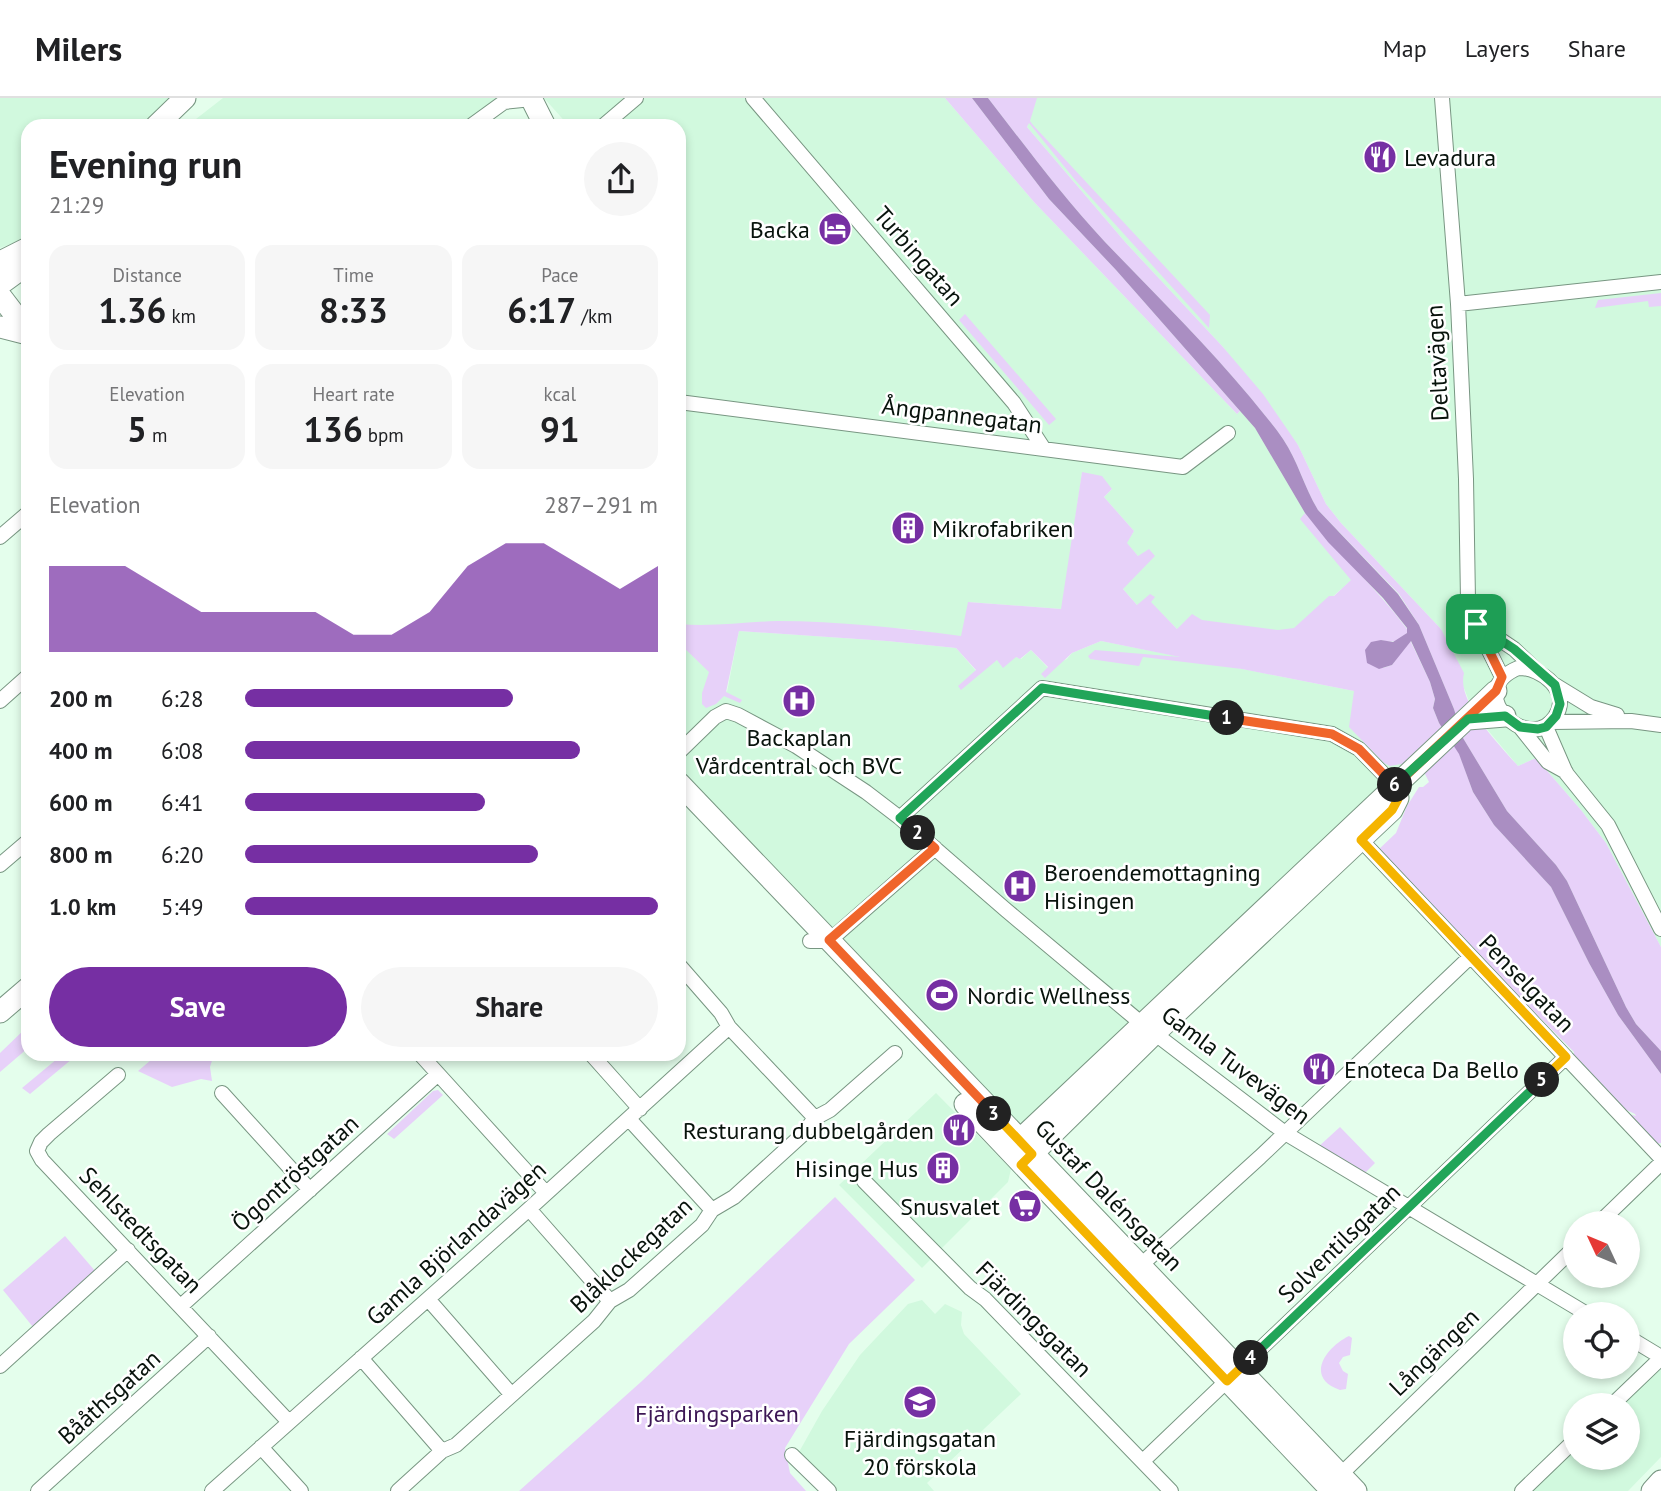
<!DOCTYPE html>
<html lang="en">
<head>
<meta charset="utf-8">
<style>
  body { margin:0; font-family:"PT Sans",sans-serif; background:#f6f6f6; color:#202124; height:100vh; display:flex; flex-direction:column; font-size:26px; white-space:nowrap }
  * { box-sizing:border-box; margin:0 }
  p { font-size:23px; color:#757577 }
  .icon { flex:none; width:38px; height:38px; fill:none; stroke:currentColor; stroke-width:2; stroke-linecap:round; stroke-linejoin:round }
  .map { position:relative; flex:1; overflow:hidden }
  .details { position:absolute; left:21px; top:21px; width:665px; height:942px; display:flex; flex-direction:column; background:#fff; border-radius:21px; box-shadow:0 4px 10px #0003 }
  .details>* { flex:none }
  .needle { width:46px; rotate:314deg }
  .controls { position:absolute; left:1563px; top:1113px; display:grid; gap:14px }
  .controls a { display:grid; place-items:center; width:77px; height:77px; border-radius:50%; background:#fff; box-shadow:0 4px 10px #0003; font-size:35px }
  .pin { position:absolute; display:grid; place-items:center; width:60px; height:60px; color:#fff; margin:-30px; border-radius:14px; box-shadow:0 4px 10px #0006 }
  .km { position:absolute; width:35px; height:35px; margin:-18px; border-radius:50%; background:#222; color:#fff; font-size:19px; line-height:35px; text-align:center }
  .round { display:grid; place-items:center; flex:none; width:74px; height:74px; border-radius:37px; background:#f6f6f6 }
  .overview { display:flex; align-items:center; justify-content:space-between; height:119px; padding:0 28px }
  h1 { font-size:38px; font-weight:600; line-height:52px }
  .figures { display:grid; grid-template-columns:repeat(3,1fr); gap:10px; height:119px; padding:7px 28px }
  .figures div { display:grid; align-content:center; border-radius:18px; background:#f6f6f6; text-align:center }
  .figures b { font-size:35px; font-weight:600 }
  .figures small { font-size:19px; font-weight:400 }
  .figures p { font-size:19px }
  .chart { height:196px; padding:14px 28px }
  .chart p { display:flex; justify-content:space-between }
  .chart svg { width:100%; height:126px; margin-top:7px; fill:#762fa3; opacity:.7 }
  .primary-button { display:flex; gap:14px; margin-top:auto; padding:14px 28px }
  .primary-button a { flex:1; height:80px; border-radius:42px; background:#762fa3; color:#fff; font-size:28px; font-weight:600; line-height:80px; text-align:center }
  .primary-button a+a { background:#f6f6f6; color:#202124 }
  ul { padding:0 28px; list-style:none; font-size:23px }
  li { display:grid; grid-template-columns:112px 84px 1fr; align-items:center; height:52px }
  li i { height:18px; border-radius:9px; background:#762fa3 }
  header { display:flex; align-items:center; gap:42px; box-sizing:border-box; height:98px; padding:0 35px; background:#fff; border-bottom:2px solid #e0e0e0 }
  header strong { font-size:33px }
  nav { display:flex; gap:38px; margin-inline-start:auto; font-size:24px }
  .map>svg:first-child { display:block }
  .built { fill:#d1f9de }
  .green { fill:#e7d1f9 }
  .water { fill:#aa8ec2 }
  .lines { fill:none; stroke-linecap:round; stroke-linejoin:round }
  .street-casing { stroke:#789682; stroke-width:16 }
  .secondary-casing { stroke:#789682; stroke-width:23 }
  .street { stroke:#fff; stroke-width:14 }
  .secondary { stroke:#fff; stroke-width:21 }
  .split-1-casing { stroke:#fff; stroke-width:14 }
  .split-2-casing { stroke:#fff; stroke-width:14 }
  .split-3-casing { stroke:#fff; stroke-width:14 }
  .split-4-casing { stroke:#fff; stroke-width:14 }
  .split-5-casing { stroke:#fff; stroke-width:14 }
  .split-6-casing { stroke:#fff; stroke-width:14 }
  .split-7-casing { stroke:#fff; stroke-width:14 }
  .split-1 { stroke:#f0652b; stroke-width:9 }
  .split-2 { stroke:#22a559; stroke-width:9 }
  .split-3 { stroke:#f0652b; stroke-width:9 }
  .split-4 { stroke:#f5b400; stroke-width:9 }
  .split-5 { stroke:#22a559; stroke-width:9 }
  .split-6 { stroke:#f5b400; stroke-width:9 }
  .split-7 { stroke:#22a559; stroke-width:9 }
  .labels { text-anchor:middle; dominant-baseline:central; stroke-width:5; stroke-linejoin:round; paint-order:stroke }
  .poi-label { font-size:24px; fill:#08130c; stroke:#fff; text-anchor:start }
  .street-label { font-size:24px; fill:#08130c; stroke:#fff }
  .park-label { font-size:24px; fill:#3c1655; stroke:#fff }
</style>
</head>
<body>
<header>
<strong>Milers</strong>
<nav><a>Map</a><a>Layers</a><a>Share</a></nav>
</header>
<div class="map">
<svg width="1661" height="1393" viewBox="0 0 1661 1393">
  <rect width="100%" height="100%" fill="#e4feec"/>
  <!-- built -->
  <path class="built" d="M 0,0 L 171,0 L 143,28 L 28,28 L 28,139 L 0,150 Z
    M 223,0 L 499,0 L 466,28 L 187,28 Z
    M 544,0 L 945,0 L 1034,104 L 1237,316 L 1240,313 L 1255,330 L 1305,415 L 1354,480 L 1286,539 L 1177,531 L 1151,505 L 1138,508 L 1123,491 L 1138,458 L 1126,445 L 1134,433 L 1104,399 L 1112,391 L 1082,375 L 1062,511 L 969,504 L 962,539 L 907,531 L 786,525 L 709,529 L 679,526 L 679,28 L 569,28 Z
    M 1036,0 L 1661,0 L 1661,849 L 1606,745 L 1581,712 L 1536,660 L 1518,668 L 1486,630 L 1469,603 L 1441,531 L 1341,425 L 1326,406 L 1298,347 L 1223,249 L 1126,145 L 1027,29 Z
    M 739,533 L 887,543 L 956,550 L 976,573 L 959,588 L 997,562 L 1016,559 L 1021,561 L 1031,552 L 1048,570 L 1067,561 L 1072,555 L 1101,543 L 1354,593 L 1402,668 L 1018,1035 L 679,684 L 679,545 L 710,574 L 727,594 Z
    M 936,995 L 1011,1071 L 1008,1084 L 922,1170 L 839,1087 Z
    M 922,1202 L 935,1216 L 945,1206 L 962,1214 L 961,1227 L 964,1236 L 1021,1296 L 927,1385 L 934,1393 L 838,1393 L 799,1354 L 822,1313 L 860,1257 L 908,1206 Z
    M 1661,1268 L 1661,1359 L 1628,1393 L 1528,1393 L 1575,1349 L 1575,1360 L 1628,1360 L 1628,1307 L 1619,1307 Z"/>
  <!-- green -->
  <path class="green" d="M 945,0 L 972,0 L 1049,101 L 1116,172 L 1240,313 L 1237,316 L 1034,104 Z
    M 988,0 L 1037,0 L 1030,23 L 1033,27 L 1210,217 L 1209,230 L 1076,83 L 1029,25 L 1027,29 L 1126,145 L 1223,249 L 1263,296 L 1298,347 L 1326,406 L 1341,425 L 1441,531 L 1464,575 C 1456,604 1500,647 1518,668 L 1536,660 L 1581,712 L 1606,745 L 1661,849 L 1661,953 L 1636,926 L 1626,909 L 1567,783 L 1556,767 L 1507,713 L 1463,640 L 1454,611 L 1419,527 L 1399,496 L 1318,412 C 1304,389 1298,363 1283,341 C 1273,326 1261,313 1250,299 C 1204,244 1154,195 1105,144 C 1063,99 1026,49 988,0 Z
    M 1661,195 L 1661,208 L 1649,209 L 1648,203 L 1595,210 L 1598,202 Z
    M 965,216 L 1056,321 L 1049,327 L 959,222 Z
    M 1082,374 L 1102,378 L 1112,391 L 1104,399 L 1134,433 L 1127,445 L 1138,458 L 1149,451 L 1155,458 L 1123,491 L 1137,507 L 1150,496 L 1155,499 L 1151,504 L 1177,531 L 1192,516 L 1202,522 L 1278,532 L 1294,530 L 1329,498 L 1334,498 L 1351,482 L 1300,421 L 1305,415 C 1337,455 1376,489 1407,531 L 1407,535 C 1398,543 1393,546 1381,542 L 1383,570 L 1392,567 L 1410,542 L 1430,584 L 1435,601 L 1433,610 L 1439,625 L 1459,655 L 1473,694 L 1494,727 L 1551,789 L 1589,865 L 1618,917 L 1661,976 L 1661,1045 L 1657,1046 L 1629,1016 L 1636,1018 L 1635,1016 L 1618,1008 L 1573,957 L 1574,954 L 1376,754 L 1396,735 L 1407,708 L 1419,689 L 1423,689 L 1429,684 L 1425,676 L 1402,668 L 1401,666 L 1390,668 L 1384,665 L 1349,629 L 1354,593 L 1242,571 L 1143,559 L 1139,568 L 1090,561 L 1088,558 L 1095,552 L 1180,559 L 1101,543 L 1072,555 L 1045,580 L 1041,576 L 1048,569 L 1031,552 L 1020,561 L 1016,559 L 1003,570 L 997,562 L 961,592 L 958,588 L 976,572 L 956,550 L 887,543 L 739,533 L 726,594 L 742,602 L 740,605 L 724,598 L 716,606 L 706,610 L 702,606 L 702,595 L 709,574 L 679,545 L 679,526 C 712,529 744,524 777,523 C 838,523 901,530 961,538 L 968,504 L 1061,511 Z
    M 28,928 L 28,950 L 0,974 L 0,955 Z
    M 63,956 L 78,956 L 30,996 L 22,990 Z
    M 158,956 L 214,956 L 210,969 L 212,983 L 201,981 L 172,989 L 138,973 Z
    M 438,992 L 443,997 L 394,1041 L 387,1036 L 433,993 Z
    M 1340,1029 L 1375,1065 L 1363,1077 L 1317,1050 Z
    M 835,1099 L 915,1182 L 849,1246 L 785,1350 L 790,1375 L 806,1393 L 519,1393 L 642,1283 Z
    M 65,1138 L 96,1174 L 33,1229 L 3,1192 Z
    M 1349,1238 L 1352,1240 L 1350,1257 L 1343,1259 L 1339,1265 L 1343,1273 L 1348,1276 L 1346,1291 L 1340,1292 C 1304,1280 1326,1249 1349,1238 Z"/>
  <!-- water -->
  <path class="water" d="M 972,0 L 988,0 C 1026,49 1063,99 1105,144 C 1154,195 1204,244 1250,299 C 1261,313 1273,326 1283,341 C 1298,363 1304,389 1318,412 L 1398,496 L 1419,527 L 1454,611 L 1463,640 L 1507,713 L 1556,767 L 1567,783 L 1626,909 L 1636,926 L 1661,953 L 1661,976 L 1618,917 L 1589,865 L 1551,789 L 1494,727 L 1473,694 L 1459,656 L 1439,625 L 1433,610 L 1435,601 L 1430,584 L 1411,543 L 1392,567 L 1379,571 L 1367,565 L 1365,552 L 1371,544 L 1381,542 L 1393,544 L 1407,535 L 1407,530 L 1383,500 L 1328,444 L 1305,415 L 1255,330 L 1116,172 L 1049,101 Z"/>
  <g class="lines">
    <defs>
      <path id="street" d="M 753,0 L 1014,305 L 1044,351
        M 1442,0 L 1458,206 L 1466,381 L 1468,502 L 1470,514 L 1502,579
        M 471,28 L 504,4 L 532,1
        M 603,28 L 636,0
        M 1458,206 L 1661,184
        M 679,304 L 1183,369 L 1228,335
        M 0,439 L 28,415
        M 1477,526 L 1514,551 L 1536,572
        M 1518,570 C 1542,569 1572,594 1555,619 C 1529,658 1461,594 1518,570 Z
        M 1555,587 L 1591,609 L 1617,617
        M 0,603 L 28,578
        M 1552,624 L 1631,623 L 1661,627
        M 1520,629 L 1548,664 L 1566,674
        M 1546,629 L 1566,675 L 1608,727 L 1661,831
        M 679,654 L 715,619 L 726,613 L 738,617 L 796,648 L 866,694 L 900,720 L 1006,812 L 1141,925 L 1285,1035 L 1587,1216
        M 900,720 L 1042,590 L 1332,636 L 1359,651 L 1395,688
        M 1361,742 L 1661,1060
        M 0,767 L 28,743
        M 810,843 L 829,843 L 935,750
        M 679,867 L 721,915 L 729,929 L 815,1020
        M 420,956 L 546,1095
        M 591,956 L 640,1011
        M 118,977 L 49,1036 L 41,1044 L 37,1053 L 42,1062 L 289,1324
        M 222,995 L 310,1092
        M 629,1021 L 712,1112
        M 864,1083 L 970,1190 L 985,1201 L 1171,1393
        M 529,1111 L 610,1203
        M 1599,1125 L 1661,1065
        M 1140,1168 L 1260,1059 L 1470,859
        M 428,1201 L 511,1296
        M 181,1208 L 438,976
        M 1628,1239 L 1661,1259
        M 361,1260 L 442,1353
        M 0,1268 L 128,1152
        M 1612,1307 L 1661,1260
        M 261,1349 L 301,1393
        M 792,1357 L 829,1393
        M 1143,1363 L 1566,959
        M 1335,1382 L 1575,1149
        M 38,1393 L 209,1238
        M 212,1393 L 529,1111 L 729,929
        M 398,1393 L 442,1353 L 456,1347 L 594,1223 L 610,1203 L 629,1192 L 702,1127 L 712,1112 L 734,1099 L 802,1037 L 815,1020 L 830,1012 L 895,955
        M 1522,1393 L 1575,1342"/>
      <path id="secondary" d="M 531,0 L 545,28
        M 156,28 L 185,0
        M 0,164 L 28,150
        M 2,185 L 28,166
        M 2,200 L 28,234
        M 0,229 L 28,236
        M 1468,621 L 1505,618
        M 679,685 L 1356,1393
        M 0,914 L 28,890
        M 965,1006 L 1332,1393
        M 1009,1052 L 1496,593
        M 1023,1065 L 1154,936 L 1392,712 L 1398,700 L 1395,688
        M 1652,1393 L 1661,1383"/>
    </defs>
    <!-- street casing -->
    <use href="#street" class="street-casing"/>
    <!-- secondary casing -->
    <use href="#secondary" class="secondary-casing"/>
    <!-- street -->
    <use href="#street" class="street"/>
    <!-- secondary -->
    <use href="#secondary" class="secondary"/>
  </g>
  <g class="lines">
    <defs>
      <path id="split-1" d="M 1227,620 L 1332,636 L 1359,651 L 1395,688 L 1496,593 L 1502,579 L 1476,526"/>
      <path id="split-2" d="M 918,735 L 900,720 L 1042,590 L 1227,620"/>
      <path id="split-3" d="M 918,735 L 935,750 L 829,842 L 994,1016"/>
      <path id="split-4" d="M 994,1016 L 1032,1056 L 1021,1067 L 1227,1283 L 1251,1260"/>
      <path id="split-5" d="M 1251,1260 L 1542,982"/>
      <path id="split-6" d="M 1395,687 L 1398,701 L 1392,712 L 1361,742 L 1566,959 L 1542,982"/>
      <path id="split-7" d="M 1395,687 L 1468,621 L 1505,618 L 1520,629 L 1538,631 L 1546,629 L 1556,618 L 1560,606 L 1555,587 L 1514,551 L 1476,526"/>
    </defs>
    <!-- split-1 casing -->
    <use href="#split-1" class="split-1-casing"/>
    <!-- split-2 casing -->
    <use href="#split-2" class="split-2-casing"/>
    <!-- split-3 casing -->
    <use href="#split-3" class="split-3-casing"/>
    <!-- split-4 casing -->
    <use href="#split-4" class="split-4-casing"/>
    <!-- split-5 casing -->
    <use href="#split-5" class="split-5-casing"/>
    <!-- split-6 casing -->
    <use href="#split-6" class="split-6-casing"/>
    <!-- split-7 casing -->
    <use href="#split-7" class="split-7-casing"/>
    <!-- split-1 -->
    <use href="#split-1" class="split-1"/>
    <!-- split-2 -->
    <use href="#split-2" class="split-2"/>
    <!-- split-3 -->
    <use href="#split-3" class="split-3"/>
    <!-- split-4 -->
    <use href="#split-4" class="split-4"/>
    <!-- split-5 -->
    <use href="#split-5" class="split-5"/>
    <!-- split-6 -->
    <use href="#split-6" class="split-6"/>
    <!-- split-7 -->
    <use href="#split-7" class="split-7"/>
  </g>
  <!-- icons -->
  <defs>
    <symbol id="restaurant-disc" viewBox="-11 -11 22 22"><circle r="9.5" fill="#762fa3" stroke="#fff"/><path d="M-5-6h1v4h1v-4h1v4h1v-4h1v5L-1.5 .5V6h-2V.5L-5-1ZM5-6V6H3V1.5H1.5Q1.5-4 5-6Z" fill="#fff"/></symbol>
    <symbol id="hotel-disc" viewBox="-11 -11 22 22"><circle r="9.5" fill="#762fa3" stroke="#fff"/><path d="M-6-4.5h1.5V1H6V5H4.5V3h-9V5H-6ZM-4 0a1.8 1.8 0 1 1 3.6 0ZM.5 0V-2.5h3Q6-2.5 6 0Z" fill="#fff"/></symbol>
    <symbol id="building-disc" viewBox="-11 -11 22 22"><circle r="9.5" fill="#762fa3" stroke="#fff"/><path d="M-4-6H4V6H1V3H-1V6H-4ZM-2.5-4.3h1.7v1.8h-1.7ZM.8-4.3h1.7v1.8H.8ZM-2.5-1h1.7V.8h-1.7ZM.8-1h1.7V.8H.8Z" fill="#fff"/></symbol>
    <symbol id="hospital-disc" viewBox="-11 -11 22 22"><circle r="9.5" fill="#762fa3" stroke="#fff"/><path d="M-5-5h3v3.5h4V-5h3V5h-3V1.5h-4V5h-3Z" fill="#fff"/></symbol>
    <symbol id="stadium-disc" viewBox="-11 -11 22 22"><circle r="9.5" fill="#762fa3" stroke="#fff"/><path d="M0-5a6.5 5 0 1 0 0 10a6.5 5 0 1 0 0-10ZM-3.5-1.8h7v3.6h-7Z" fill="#fff"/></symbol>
    <symbol id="supermarket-disc" viewBox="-11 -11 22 22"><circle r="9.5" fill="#762fa3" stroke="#fff"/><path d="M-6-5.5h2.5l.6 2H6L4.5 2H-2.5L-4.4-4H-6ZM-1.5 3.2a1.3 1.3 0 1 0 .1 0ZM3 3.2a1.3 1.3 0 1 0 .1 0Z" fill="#fff"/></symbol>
    <symbol id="school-disc" viewBox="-11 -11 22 22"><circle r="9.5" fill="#762fa3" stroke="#fff"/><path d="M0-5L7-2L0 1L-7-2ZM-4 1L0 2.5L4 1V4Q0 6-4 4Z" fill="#fff"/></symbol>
  </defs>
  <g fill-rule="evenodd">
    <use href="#restaurant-disc" x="1361" y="40" width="38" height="38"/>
    <use href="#hotel-disc" x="816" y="112" width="38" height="38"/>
    <use href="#building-disc" x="889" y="411" width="38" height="38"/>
    <use href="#hospital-disc" x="780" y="584" width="38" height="38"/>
    <use href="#hospital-disc" x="1001" y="769" width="38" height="38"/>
    <use href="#stadium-disc" x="923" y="878" width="38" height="38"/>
    <use href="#restaurant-disc" x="1300" y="952" width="38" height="38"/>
    <use href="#restaurant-disc" x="940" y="1013" width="38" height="38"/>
    <use href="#building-disc" x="924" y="1051" width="38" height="38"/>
    <use href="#supermarket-disc" x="1006" y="1089" width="38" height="38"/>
    <use href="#school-disc" x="901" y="1285" width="38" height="38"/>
  </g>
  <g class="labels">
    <!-- poi labels -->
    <g class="poi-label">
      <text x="1404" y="59">Levadura</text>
      <text x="810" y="131" text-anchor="end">Backa</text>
      <text x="932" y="430">Mikrofabriken</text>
      <text x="799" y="639" text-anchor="middle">Backaplan<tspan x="799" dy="28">Vårdcentral och BVC</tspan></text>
      <text x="1044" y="774">Beroendemottagning<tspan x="1044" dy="28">Hisingen</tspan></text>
      <text x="967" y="897">Nordic Wellness</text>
      <text x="1344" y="971">Enoteca Da Bello</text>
      <text x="934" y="1032" text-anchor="end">Resturang dubbelgården</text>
      <text x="918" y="1070" text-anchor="end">Hisinge Hus</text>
      <text x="1000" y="1108" text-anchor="end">Snusvalet</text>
      <text x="920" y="1340" text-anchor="middle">Fjärdingsgatan<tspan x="920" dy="28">20 förskola</tspan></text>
    </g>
    <!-- street labels -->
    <g class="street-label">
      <text transform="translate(919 158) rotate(49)">Turbingatan</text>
      <text transform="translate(1437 265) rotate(-93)">Deltavägen</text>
      <text transform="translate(962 317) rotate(7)">Ångpannegatan</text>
      <text transform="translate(1527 885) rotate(46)">Penselgatan</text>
      <text transform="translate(1236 967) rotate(37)">Gamla Tuvevägen</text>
      <text transform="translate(295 1075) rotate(-42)">Ögontröstgatan</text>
      <text transform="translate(1109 1097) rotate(46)">Gustaf Dalénsgatan</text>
      <text transform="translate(141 1132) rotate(46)">Sehlstedtsgatan</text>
      <text transform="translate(456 1145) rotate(-42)">Gamla Björlandavägen</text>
      <text transform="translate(1339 1145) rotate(-44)">Solventilsgatan</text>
      <text transform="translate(631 1157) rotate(-43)">Blåklockegatan</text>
      <text transform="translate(1034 1221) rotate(45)">Fjärdingsgatan</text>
      <text transform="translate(1434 1254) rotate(-44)">Långängen</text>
      <text transform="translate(109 1299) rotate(-42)">Bååthsgatan</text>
    </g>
    <!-- park labels -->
    <g class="park-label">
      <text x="717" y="1315">Fjärdingsparken</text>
    </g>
  </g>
</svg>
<div class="controls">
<a><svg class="needle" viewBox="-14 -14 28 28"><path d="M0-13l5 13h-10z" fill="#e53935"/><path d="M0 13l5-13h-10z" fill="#757577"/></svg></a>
<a><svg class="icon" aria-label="locate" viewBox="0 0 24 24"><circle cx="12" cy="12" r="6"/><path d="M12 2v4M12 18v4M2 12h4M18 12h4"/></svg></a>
<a><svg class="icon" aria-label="layers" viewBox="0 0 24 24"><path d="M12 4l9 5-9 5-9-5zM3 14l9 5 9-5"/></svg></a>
</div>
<div class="pin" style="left:1476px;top:526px;background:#1e9e55"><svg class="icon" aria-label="arrive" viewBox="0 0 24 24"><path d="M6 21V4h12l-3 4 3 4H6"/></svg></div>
<b class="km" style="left:1227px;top:620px">1</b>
<b class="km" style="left:918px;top:735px">2</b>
<b class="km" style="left:994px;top:1016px">3</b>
<b class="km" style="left:1251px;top:1260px">4</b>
<b class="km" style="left:1542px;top:982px">5</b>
<b class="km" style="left:1395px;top:687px">6</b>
<section class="details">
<div class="overview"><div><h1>Evening run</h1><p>21:29</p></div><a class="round"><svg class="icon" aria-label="share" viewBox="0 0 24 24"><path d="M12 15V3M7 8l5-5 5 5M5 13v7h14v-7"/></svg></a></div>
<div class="figures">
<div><p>Distance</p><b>1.36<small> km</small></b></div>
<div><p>Time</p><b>8:33</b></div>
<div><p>Pace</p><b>6:17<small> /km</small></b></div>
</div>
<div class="figures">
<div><p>Elevation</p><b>5<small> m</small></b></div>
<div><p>Heart rate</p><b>136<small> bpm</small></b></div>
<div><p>kcal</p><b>91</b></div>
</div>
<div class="chart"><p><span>Elevation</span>287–291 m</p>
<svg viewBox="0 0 160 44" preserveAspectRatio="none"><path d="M0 44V14L10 14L20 14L30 22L40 30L50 30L60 30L70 30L80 38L90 38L100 30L110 14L120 6L130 6L140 14L150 22L160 14V44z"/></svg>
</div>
<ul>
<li><b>200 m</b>6:28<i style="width:65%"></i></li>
<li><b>400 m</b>6:08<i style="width:81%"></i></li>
<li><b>600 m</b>6:41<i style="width:58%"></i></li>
<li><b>800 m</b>6:20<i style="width:71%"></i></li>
<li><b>1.0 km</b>5:49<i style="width:100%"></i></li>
</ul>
<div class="primary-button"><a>Save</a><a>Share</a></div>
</section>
</div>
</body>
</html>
